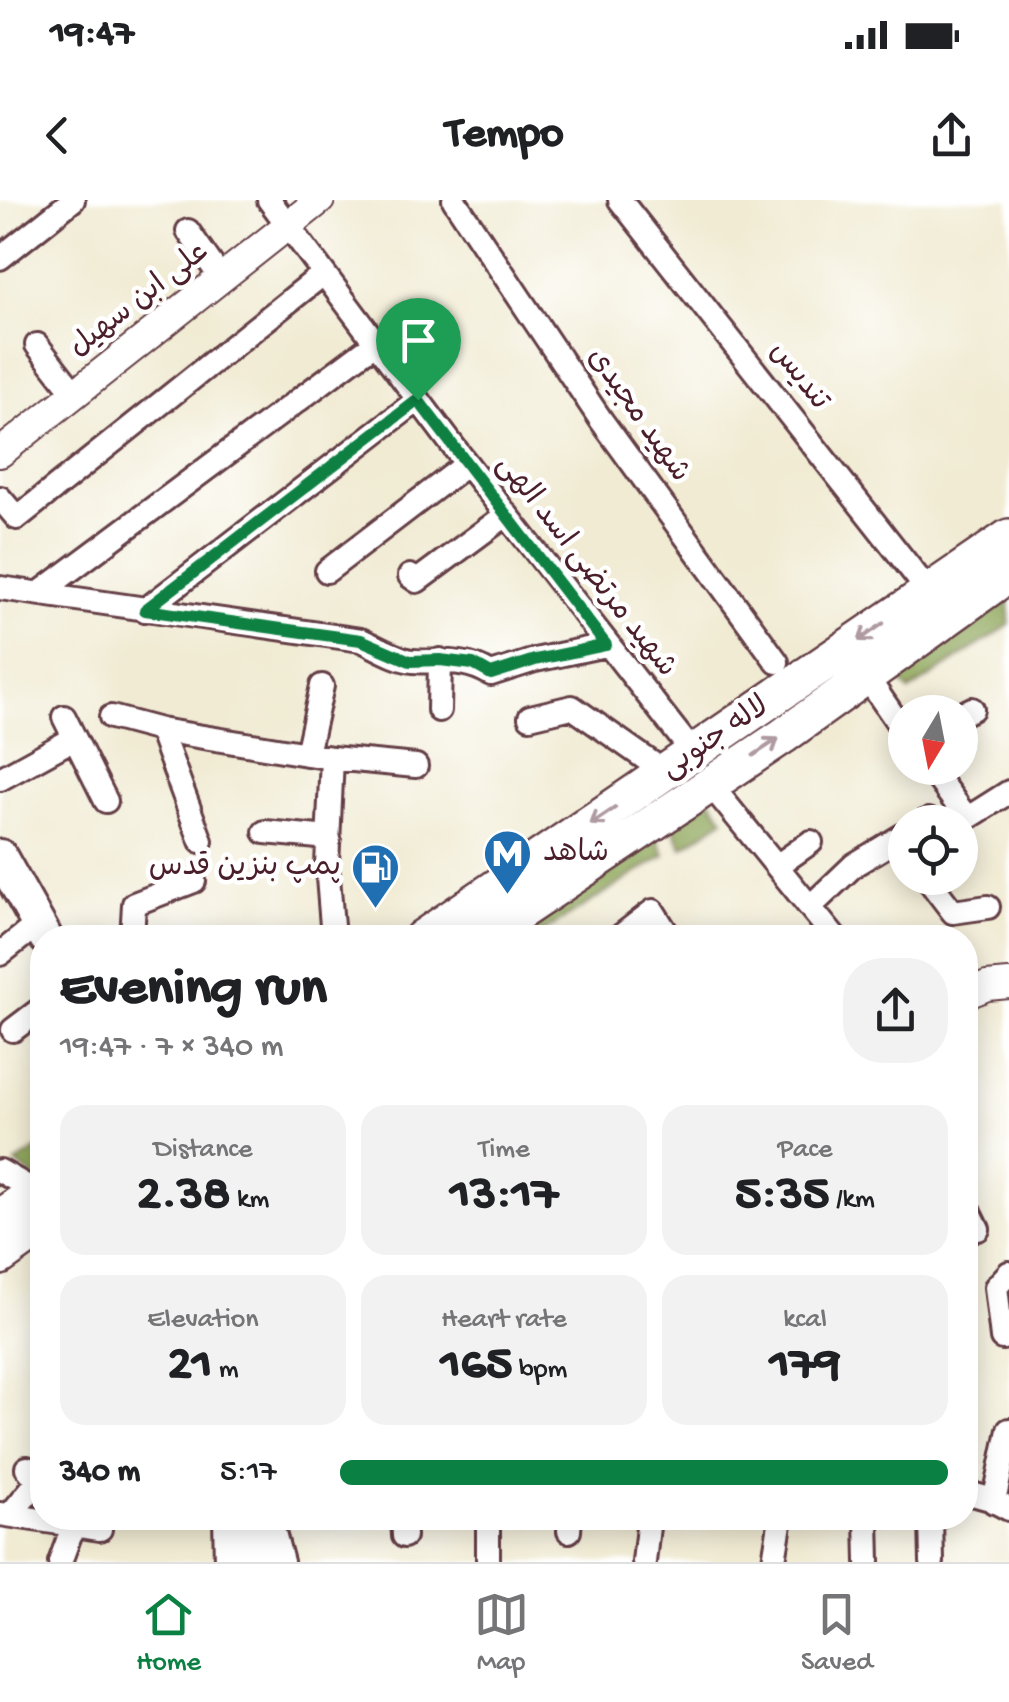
<!DOCTYPE html>
<html lang="en">
<head>
<meta charset="utf-8">
<style>
  body { margin:0; font-family:"Gochi Hand","Playpen Sans Arabic",sans-serif; background:#f2f2f2; color:#202124; height:100vh; display:flex; flex-direction:column; font-size:38px; white-space:nowrap }
  * { box-sizing:border-box; margin:0 }
  p { font-size:32px; color:#757577 }
  .icon { flex:none; width:55px; height:55px; fill:none; stroke:currentColor; stroke-width:2; stroke-linecap:round; stroke-linejoin:round }
  .map { position:relative; flex:1; overflow:hidden }
  .panel { position:absolute; left:30px; top:725px; width:948px; height:605px; display:flex; flex-direction:column; background:#fff; border-radius:40px; box-shadow:0 5px 25px #0003 }
  .panel>* { flex:none }
  .needle { width:65px; rotate:190deg }
  .tools { position:absolute; left:888px; top:495px; display:grid; gap:20px }
  .tools a { display:grid; place-items:center; width:90px; height:90px; border-radius:50%; background:#fff; box-shadow:0 5px 25px #0003; font-size:50px }
  .pin { position:absolute; display:grid; place-items:center; width:85px; height:85px; color:#fff; margin:-102px -42px; border-radius:50% 50% 50% 0; rotate:-45deg; box-shadow:0 0 10px #0007 }
  .pin .icon { rotate:45deg }
  .round { display:grid; place-items:center; flex:none; width:105px; height:105px; border-radius:40px; background:#f2f2f2 }
  .summary { display:flex; align-items:center; justify-content:space-between; height:170px; padding:0 30px }
  h1 { font-size:55px; font-weight:800; line-height:75px }
  .figures { display:grid; grid-template-columns:repeat(3,1fr); gap:15px; height:170px; padding:10px 30px }
  .figures div { display:grid; align-content:center; border-radius:25px; background:#f2f2f2; text-align:center }
  .figures b { font-size:50px; font-weight:800 }
  .figures small { font-size:28px; font-weight:400 }
  .figures p { font-size:28px }
  ul { padding:0 30px; list-style:none; font-size:32px }
  li { display:grid; grid-template-columns:160px 120px 1fr; align-items:center; height:75px }
  li i { height:25px; border-radius:12px; background:#0b8043 }
  .status { display:flex; justify-content:space-between; align-items:center; height:70px; padding:0 50px; background:#fff; direction:ltr }
  .status svg { height:28px; fill:currentColor }
  header { display:flex; justify-content:space-between; align-items:center; height:130px; padding:0 30px; background:#fff; font-size:45px; font-weight:800 }
  .menu { display:flex; justify-content:space-around; align-items:center; height:140px; border-top:2px solid #e0e0e0; background:#fff; font-size:28px; color:#757577 }
  .menu a { display:grid; justify-items:center; gap:5px }
  .menu .selected { color:#0b8043 }
  .map>svg:first-child { display:block }
  .forest { fill:#8ca456; stroke:#6b6240; stroke-width:2.5 }
  .lines { fill:none; stroke-linecap:round; stroke-linejoin:round }
  .minor-casing { stroke:#633e44; stroke-width:28 }
  .tertiary-casing { stroke:#633e44; stroke-width:32 }
  .secondary-casing { stroke:#633e44; stroke-width:38 }
  .primary-casing { stroke:#633e44; stroke-width:40 }
  .minor { stroke:#fff; stroke-width:22 }
  .tertiary { stroke:#fff; stroke-width:28 }
  .secondary { stroke:#fff; stroke-width:32 }
  .primary { stroke:#fff; stroke-width:35 }
  .oneway { stroke:#ae9aa0 }
  .route-casing { stroke:#fff; stroke-width:20 }
  .route { stroke:#0b8043; stroke-width:12 }
  .labels { text-anchor:middle; dominant-baseline:central; stroke-width:9; stroke-linejoin:round; paint-order:stroke }
  .street-label { font-size:30px; fill:#4a1f2b; stroke:#fff }
  .poi-label { font-size:30px; fill:#4a1f2b; stroke:#fff; text-anchor:start }
</style>
</head>
<body>
<div class="status"><b>19:47</b><svg viewBox="0 0 49 12"><path d="M0 12V9h3v3zM5 12V6h3v6zM10 12V3h3v9zM15 12V0h3v12zM26 1h20v11H26zM47 4h2v5h-2z"/></svg></div>
<header><svg class="icon" aria-label="back" viewBox="0 0 24 24"><path d="M15 5l-7 7 7 7"/></svg>Tempo<svg class="icon" aria-label="share" viewBox="0 0 24 24"><path d="M12 15V3M7 8l5-5 5 5M5 13v7h14v-7"/></svg></header>
<div class="map">
<svg width="1009" height="1362" viewBox="0 0 1009 1362">
  <rect width="100%" height="100%" fill="#fff"/>
  <filter id="ink" filterUnits="userSpaceOnUse"><feTurbulence type="fractalNoise" baseFrequency=".01" numOctaves="2"/><feDisplacementMap in="SourceGraphic" scale="20" xChannelSelector="R" yChannelSelector="G"/><feConvolveMatrix kernelMatrix="1 2 1 2 8 2 1 2 1" color-interpolation-filters="sRGB"/></filter>
  <filter id="wash" filterUnits="userSpaceOnUse"><feTurbulence type="fractalNoise" baseFrequency=".0048" numOctaves="4" result="noise"/><feDisplacementMap in="SourceGraphic" scale="40" xChannelSelector="R" yChannelSelector="G"/><feGaussianBlur stdDeviation="2.25" result="paint"/><feColorMatrix in="noise" values="0 0 0 0 0 0 0 0 0 0 0 0 0 0 0 0 0 1.4 0 .05"/><feComposite in="paint" operator="in"/></filter>
  <g filter="url(#wash)">
    <rect width="100%" height="100%" fill="#f1ebd3"/>
    <!-- forest -->
    <path class="forest" d="M 1009,394 L 1009,425 L 909,491 L 895,474 Z
      M 708,596 L 724,619 L 682,648 L 671,623 Z
      M 654,632 L 665,655 L 535,737 L 499,738 Z
      M 42,946 L 42,975 L 36,979 L 16,963 Z"/>
  </g>
  <g filter="url(#ink)">
    <g class="lines">
      <defs>
        <path id="minor" d="M 269,0 L 456,250 L 694,554
          M 454,0 L 601,220 L 777,462
          M 620,0 L 929,392
          M 188,31 L 221,78
          M 0,58 L 73,0
          M 37,145 L 75,194
          M 0,298 L 17,318 L 323,74
          M 327,371 L 467,264
          M 410,376 L 417,381 L 506,315
          M 0,388 L 361,440 C 377,447 397,460 413,461 C 443,463 464,458 491,474 L 535,460 L 606,445
          M 41,392 L 375,143
          M 145,410 L 418,200
          M 866,476 L 905,533
          M 439,510 L 440,460
          M 960,515 L 972,509
          M 64,517 L 106,601
          M 111,517 L 160,530
          M 530,517 L 572,507 L 666,573
          M 307,554 L 322,486
          M 332,558 L 416,566
          M 930,568 L 967,618
          M 0,579 L 73,539
          M 710,584 L 835,738
          M 924,622 L 929,620 L 933,622
          M 960,623 L 1009,592
          M 265,632 L 329,638
          M 201,641 L 160,530 L 332,558 L 327,665 L 333,738
          M 777,666 L 811,642
          M 927,678 L 953,712 L 988,707
          M 810,707 L 854,665 L 905,634
          M 132,738 L 134,704 L 194,681
          M 618,738 L 653,711 L 670,738
          M 0,754 L 38,724
          M 13,830 L 42,808
          M 0,971 L 37,992
          M 965,1002 L 978,1029
          M 1009,1073 L 996,1087 L 1002,1138 L 1009,1137
          M 965,1292 L 990,1299 L 1009,1309
          M 994,1302 L 1009,1230
          M 0,1314 L 100,1329
          M 10,1315 L 38,1281 L 27,1268
          M 270,1318 L 282,1362
          M 403,1318 L 404,1336
          M 488,1318 L 488,1362
          M 867,1318 L 868,1362
          M 931,1318 L 932,1362
          M 569,1331 L 570,1318
          M 774,1360 L 781,1318
          M 60,1362 L 74,1324
          M 644,1362 L 649,1318"/>
        <path id="tertiary" d="M 0,253 L 320,0
          M 965,795 L 987,786 L 1009,784"/>
        <path id="secondary" d="M 0,656 L 46,738
          M 230,1318 L 231,1362
          M 254,1362 L 255,1318"/>
        <path id="primary" d="M 422,738 L 1009,337
          M 481,738 L 783,536 L 1009,374
          M 0,1017 L 42,988
          M 0,1057 L 42,1027"/>
      </defs>
      <!-- minor casing -->
      <use href="#minor" class="minor-casing"/>
      <!-- tertiary casing -->
      <use href="#tertiary" class="tertiary-casing"/>
      <!-- secondary casing -->
      <use href="#secondary" class="secondary-casing"/>
      <!-- primary casing -->
      <use href="#primary" class="primary-casing"/>
      <!-- minor -->
      <use href="#minor" class="minor"/>
      <!-- tertiary -->
      <use href="#tertiary" class="tertiary"/>
      <!-- secondary -->
      <use href="#secondary" class="secondary"/>
      <!-- primary -->
      <use href="#primary" class="primary"/>
    </g>
    <!-- one-way arrows -->
    <defs><path id="oneway-shaft" d="M-6 0H5M1.5-3L5.5 0L1.5 3" fill="none" stroke-width="1.6" stroke-linecap="round" stroke-linejoin="round" transform="scale(2.5)"/></defs>
    <g class="oneway">
      <use href="#oneway-shaft" transform="translate(871 432) rotate(145)"/>
      <use href="#oneway-shaft" transform="translate(766 547) rotate(-34)"/>
      <use href="#oneway-shaft" transform="translate(603 616) rotate(146)"/>
    </g>
  </g>
  <g class="lines" filter="url(#ink)">
    <defs>
      <path id="route" d="M 418,200 L 606,445 L 535,460 L 491,474 L 473,464 L 440,460 L 410,461 L 361,440 L 145,410 Z"/>
    </defs>
    <!-- route casing -->
    <use href="#route" class="route-casing"/>
    <!-- route -->
    <use href="#route" class="route"/>
  </g>
  <!-- icons -->
  <defs>
    <symbol id="metro-pin" viewBox="-11 -11 22 30"><path d="M0 17L-7.5 6A9.5 9.5 0 1 1 7.5 6Z" fill="#1f6fb2" stroke="#fff"/><path d="M-5.5 5V-5H-3L0 0L3-5H5.5V5H3V-.5L0 4L-3-.5V5Z" fill="#fff"/></symbol>
    <symbol id="fuel-pin" viewBox="-11 -11 22 30"><path d="M0 17L-7.5 6A9.5 9.5 0 1 1 7.5 6Z" fill="#1f6fb2" stroke="#fff"/><path d="M-5.5-6h7V0h2V4h1.3V-2.5L3-4.5l.8-.8L6-3V5H2.5V1h-1V6h-7ZM-4.2-4.7v3.2H.2V-4.7Z" fill="#fff"/></symbol>
  </defs>
  <g fill-rule="evenodd">
    <use href="#metro-pin" x="480" y="626" width="55" height="75"/>
    <use href="#fuel-pin" x="348" y="640" width="55" height="75"/>
  </g>
  <g class="labels">
    <!-- street labels -->
    <g class="street-label">
      <text transform="translate(140 101) rotate(-38)">علی ابن سهیل</text>
      <text transform="translate(798 177) rotate(52)">تندیس</text>
      <text transform="translate(637 216) rotate(55)">شهید مجیدی</text>
      <text transform="translate(585 367) rotate(52)">شهید مرتضی اسد الهی</text>
      <text transform="translate(716 539) rotate(-34)">لاله جنوبی</text>
    </g>
    <!-- poi labels -->
    <g class="poi-label">
      <text x="543" y="654">شاهد</text>
      <text x="341" y="668" text-anchor="end">پمپ بنزین قدس</text>
    </g>
  </g>
</svg>
<div class="tools">
<a><svg class="needle" viewBox="-14 -14 28 28"><path d="M0-13l5 13h-10z" fill="#e53935"/><path d="M0 13l5-13h-10z" fill="#757577"/></svg></a>
<a><svg class="icon" aria-label="locate" viewBox="0 0 24 24"><circle cx="12" cy="12" r="6"/><path d="M12 2v4M12 18v4M2 12h4M18 12h4"/></svg></a>
</div>
<div class="pin" style="left:418px;top:200px;background:#1e9e55"><svg class="icon" aria-label="arrive" viewBox="0 0 24 24"><path d="M6 21V4h12l-3 4 3 4H6"/></svg></div>
<section class="panel">
<div class="summary"><div><h1>Evening run</h1><p>19:47 · 7 × 340 m</p></div><a class="round"><svg class="icon" aria-label="share" viewBox="0 0 24 24"><path d="M12 15V3M7 8l5-5 5 5M5 13v7h14v-7"/></svg></a></div>
<div class="figures">
<div><p>Distance</p><b>2.38<small> km</small></b></div>
<div><p>Time</p><b>13:17</b></div>
<div><p>Pace</p><b>5:35<small> /km</small></b></div>
</div>
<div class="figures">
<div><p>Elevation</p><b>21<small> m</small></b></div>
<div><p>Heart rate</p><b>165<small> bpm</small></b></div>
<div><p>kcal</p><b>179</b></div>
</div>
<ul>
<li><b>340 m</b>5:17<i style="width:100%"></i></li>
</ul>
</section>
</div>
<nav class="menu">
<a class="selected"><svg class="icon" aria-label="home" viewBox="0 0 24 24"><path d="M3 11l9-7 9 7M6 9v11h12V9"/></svg>Home</a>
<a><svg class="icon" aria-label="map" viewBox="0 0 24 24"><path d="M3 6l6-2 6 2 6-2v14l-6 2-6-2-6 2zM9 4v14M15 6v14"/></svg>Map</a>
<a><svg class="icon" aria-label="saved" viewBox="0 0 24 24"><path d="M7 4h10v16l-5-4-5 4z"/></svg>Saved</a>
</nav>
</body>
</html>
